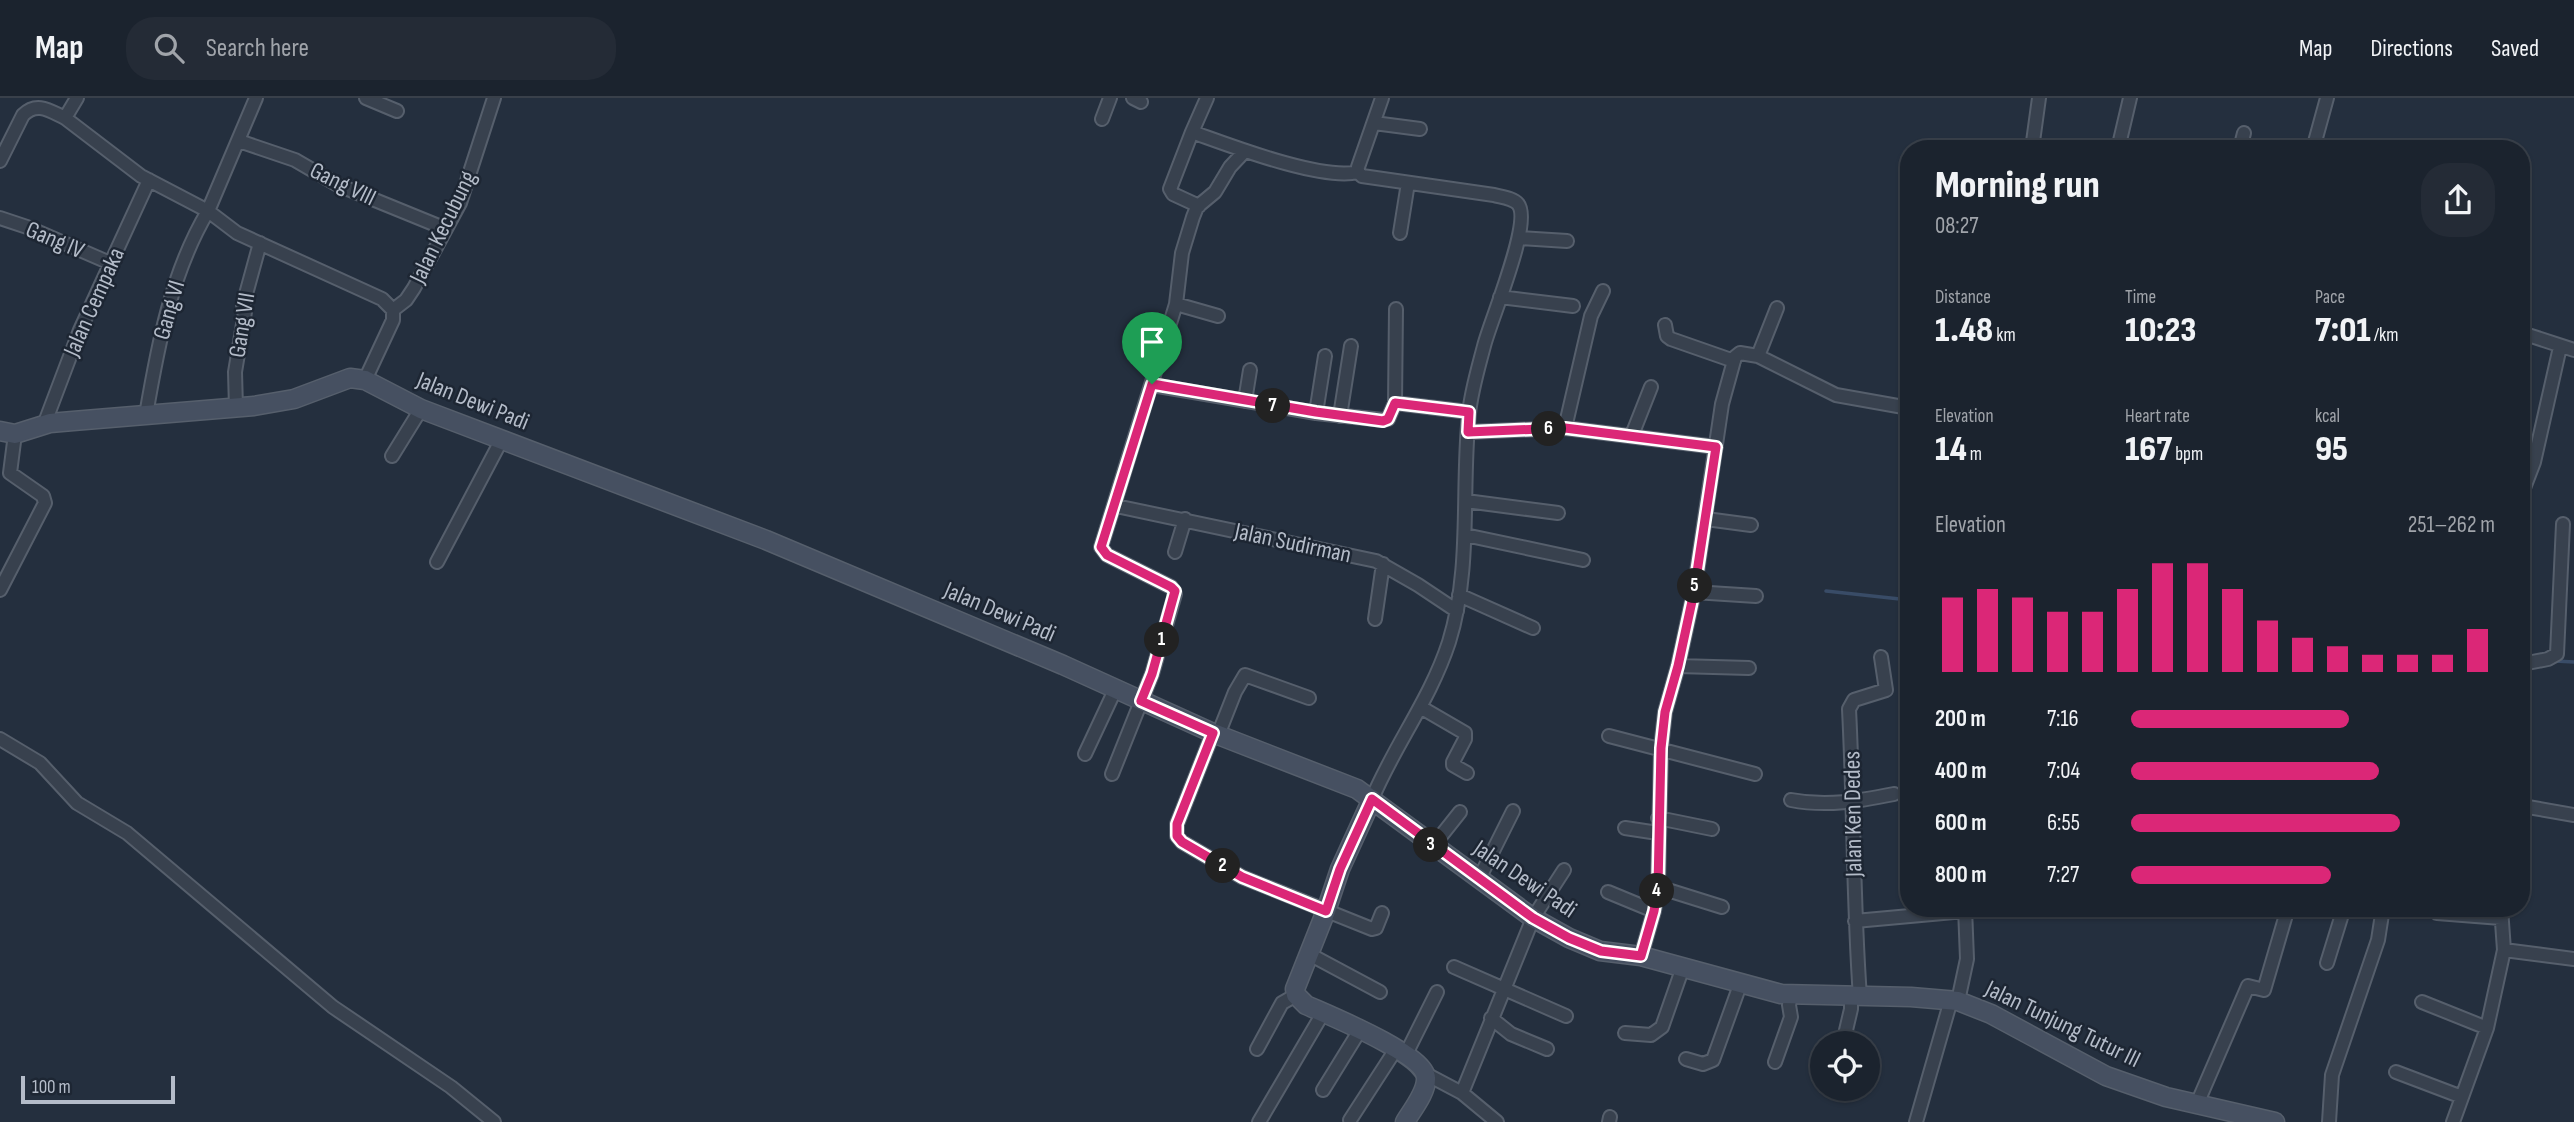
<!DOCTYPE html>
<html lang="en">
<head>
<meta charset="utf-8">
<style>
  body { margin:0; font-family:"Sofia Sans Condensed",sans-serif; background:#242b36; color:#f1f3f6; height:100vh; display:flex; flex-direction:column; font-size:26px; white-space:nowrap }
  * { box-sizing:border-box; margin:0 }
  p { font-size:23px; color:#a0a4aa }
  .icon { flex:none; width:38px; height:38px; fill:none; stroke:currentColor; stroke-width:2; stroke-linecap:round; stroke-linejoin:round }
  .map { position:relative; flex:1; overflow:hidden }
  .side { position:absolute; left:1900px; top:42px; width:630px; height:777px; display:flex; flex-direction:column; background:#1b232e; border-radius:28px; box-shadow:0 2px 5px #0004,0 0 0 2px #39404a }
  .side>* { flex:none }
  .controls { position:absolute; left:1810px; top:933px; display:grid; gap:14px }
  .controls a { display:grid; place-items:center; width:70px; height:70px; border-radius:50%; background:#1b232e; box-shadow:0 2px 5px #0004,0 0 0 2px #39404a; font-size:35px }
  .scale { position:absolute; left:21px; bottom:18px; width:154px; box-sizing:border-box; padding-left:7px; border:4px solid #b4bcc9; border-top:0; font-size:19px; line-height:24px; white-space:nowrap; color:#b4bcc9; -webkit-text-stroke:5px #1d2633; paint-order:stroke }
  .pin { position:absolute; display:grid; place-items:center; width:60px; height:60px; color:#fff; margin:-72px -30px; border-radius:50% 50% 50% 0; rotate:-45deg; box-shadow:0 0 7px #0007 }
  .pin .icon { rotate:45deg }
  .km { position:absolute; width:35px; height:35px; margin:-18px; border-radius:50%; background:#222; color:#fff; font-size:19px; line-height:35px; text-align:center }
  .round { display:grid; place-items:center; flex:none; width:74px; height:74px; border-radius:28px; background:#242b36 }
  .summary { display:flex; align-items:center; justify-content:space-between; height:119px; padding:0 35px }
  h1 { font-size:38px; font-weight:800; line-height:52px }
  .figures { display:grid; grid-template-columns:repeat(3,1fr); gap:10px; height:119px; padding:7px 35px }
  .figures div { display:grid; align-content:center }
  .figures b { font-size:35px; font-weight:800 }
  .figures small { font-size:19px; font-weight:400 }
  .figures p { font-size:19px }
  .chart { height:196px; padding:14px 35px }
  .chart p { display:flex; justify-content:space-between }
  .chart svg { width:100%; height:126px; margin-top:7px; stroke:#db2777; stroke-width:6 }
  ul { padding:0 35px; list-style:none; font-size:23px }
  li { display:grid; grid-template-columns:112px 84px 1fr; align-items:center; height:52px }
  li i { height:18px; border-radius:9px; background:#db2777 }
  header { display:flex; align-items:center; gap:42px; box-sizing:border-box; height:98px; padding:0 35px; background:#1b232e; border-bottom:2px solid #39404a }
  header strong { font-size:33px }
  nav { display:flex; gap:38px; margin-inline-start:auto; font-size:24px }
  .search { width:490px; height:63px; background:#242b36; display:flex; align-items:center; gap:18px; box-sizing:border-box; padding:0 24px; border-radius:28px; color:#a0a4aa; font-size:26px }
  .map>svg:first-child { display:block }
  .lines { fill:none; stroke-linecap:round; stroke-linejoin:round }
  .stream { stroke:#394c67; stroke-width:3.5 }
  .street-casing { stroke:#565f6c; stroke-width:16 }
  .secondary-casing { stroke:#565f6c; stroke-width:21 }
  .street { stroke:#38414e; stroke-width:12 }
  .secondary { stroke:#465061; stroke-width:18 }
  .route-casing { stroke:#fff; stroke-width:14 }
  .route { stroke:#db2777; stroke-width:9 }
  .labels { text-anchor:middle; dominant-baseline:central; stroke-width:5; stroke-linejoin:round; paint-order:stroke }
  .street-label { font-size:24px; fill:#b4bcc9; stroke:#1d2633 }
</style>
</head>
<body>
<header>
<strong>Map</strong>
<div class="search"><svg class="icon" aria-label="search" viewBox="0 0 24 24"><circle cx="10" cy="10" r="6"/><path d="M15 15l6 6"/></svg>Search here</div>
<nav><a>Map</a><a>Directions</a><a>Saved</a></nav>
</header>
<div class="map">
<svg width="2574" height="1024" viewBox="0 0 2574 1024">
  <rect width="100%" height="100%" fill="#242f3e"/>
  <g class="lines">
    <!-- stream -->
    <path class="stream" d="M 1826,493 L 1909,502
      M 2555,563 L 2574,564"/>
    <defs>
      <path id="street" d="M 256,0 L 208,113 L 237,135 L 382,201 L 393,212 L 393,222 L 365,282
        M 366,0 L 397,13
        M 1133,0 L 1141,4
        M 1207,0 L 1192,34 C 1229,47 1321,83 1358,74 L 1362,78 L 1494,97 C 1501,99 1513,100 1518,106 C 1533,124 1490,223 1484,248 C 1478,271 1471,294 1469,316 C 1461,392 1472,470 1449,544 C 1430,602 1395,646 1372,701
        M 65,20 L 141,78 L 208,113 C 171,175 158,247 146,317
        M 1102,21 L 1110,0
        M 1374,25 L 1420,31
        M 1192,34 L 1170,91 L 1173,96 L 1199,108
        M 239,43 L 295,62 L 338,87 L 446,131
        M 2032,51 L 2039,0
        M 2118,51 L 2130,0
        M 2240,51 L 2244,35
        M 2313,51 L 2327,0
        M 0,63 L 23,17 C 37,3 50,13 65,20 L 77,0
        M 1358,74 L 1358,69 L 1382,0
        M 0,120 L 27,129 L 110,165
        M 1400,135 L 1408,85
        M 1520,140 L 1567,143
        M 1500,199 L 1573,208
        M 1176,206 L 1218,218
        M 393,212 L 406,202 L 414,190 L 460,105 L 494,0
        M 1665,227 L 1667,238 L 1671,241 L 1734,263
        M 2522,235 L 2574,252
        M 1758,258 L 1777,210
        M 1152,287 L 1316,315 L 1383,322 L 1388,321 L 1395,305 L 1469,314
        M 1245,303 L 1250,272
        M 1395,305 L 1396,211
        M 1905,309 L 1909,288
        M 236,310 L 235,274 L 245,214 L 243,207 L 260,145
        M 1316,315 L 1325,258
        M 1340,318 L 1351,248
        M 44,327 L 80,232 L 149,82
        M 1565,330 L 1591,218 L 1603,193
        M 1468,334 L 1565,330 L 1716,349
        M 1632,337 L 1651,289
        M 392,358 L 421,311
        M 2522,395 L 2534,364 L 2560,249
        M 1466,403 L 1558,415
        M 1116,408 L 1376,463 L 1418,487 L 1457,513
        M 1706,421 L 1751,427
        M 1465,437 L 1583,462
        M 1175,454 L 1185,421
        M 437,464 L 502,341
        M 0,492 L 45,405 L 43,398 L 10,375 L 15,336
        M 1694,494 L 1756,498
        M 1459,497 L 1533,530
        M 1375,521 L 1383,466
        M 2522,566 L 2548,561 L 2557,556 L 2563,426
        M 1678,568 L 1749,570
        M 1422,610 L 1465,635 L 1465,641 L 1453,664 L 1453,667 L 1467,675
        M 1213,635 L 1177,726 L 1177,738 L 1182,744 L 1242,779 L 1372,831 L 1376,830 L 1382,815
        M 1218,637 L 1235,594 L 1245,577 L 1309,600
        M 1609,638 L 1755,676
        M 0,641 L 40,665 L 77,705 L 127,735 L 333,909 L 451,989 L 494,1024
        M 1085,656 L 1115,592
        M 1112,676 L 1152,576 L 1175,496 L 1171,489 L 1107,457 L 1101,449 L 1176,206 L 1182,155 L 1193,119 L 1197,109 L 1215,94 L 1230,69 L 1245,53
        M 1791,702 C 1827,709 1859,703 1894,696
        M 2522,708 L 2574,717
        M 1658,720 L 1712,731
        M 1625,730 L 1658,735
        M 1433,748 L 1460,714
        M 1479,781 L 1513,713
        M 1658,789 L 1722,809
        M 1608,794 L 1654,813
        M 2437,815 L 2501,820
        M 1855,823 L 1965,813
        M 2504,852 L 2574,861
        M 1309,856 L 1380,894
        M 1641,858 L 1654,813 L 1658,789 L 1661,650 L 1665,614 L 1678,568 L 1694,494 L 1722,306 L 1735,259 L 1740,255 L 1758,258 L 1836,297 L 1909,310
        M 2327,865 L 2344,810
        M 1454,869 L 1566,918
        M 1860,899 C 1853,803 1854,707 1849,611 L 1854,602 L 1886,592 L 1881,559
        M 1958,903 L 1967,861 L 1965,810
        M 2422,904 L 2487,930
        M 1491,920 L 1511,936 L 1547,951
        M 1625,935 L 1651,937 L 1662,929 L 1683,869
        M 1843,945 L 1851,911 L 1851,899
        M 1257,951 L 1282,905 L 1296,897
        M 1406,956 L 1437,894
        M 1686,961 L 1703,966 L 1713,962 L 1740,887
        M 1775,964 L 1791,919 L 1789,907 L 1791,897
        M 2396,974 L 2462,999
        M 1426,976 L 1462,995 L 1497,1024
        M 1323,992 L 1360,932
        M 1462,995 L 1533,820 L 1564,772
        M 2197,1006 L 2248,888 L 2264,892 L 2288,810
        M 1350,1022 L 1396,951
        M 1259,1024 L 1323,915
        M 1609,1024 L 1610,1019
        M 1916,1024 L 1951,902
        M 2329,1024 L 2332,977 L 2378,842 L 2383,810
        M 2453,1024 L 2487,930 L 2504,852 L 2501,810"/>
      <path id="secondary" d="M 0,333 L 15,336 L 50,325 L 73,323 L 254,308 L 294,301 L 350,280 L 365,282 L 421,311 L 766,442 L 1063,567 L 1213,635 L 1357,691 L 1533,820 L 1569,840 L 1600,853 L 1641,858 L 1781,896 L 1911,899 L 1958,903 L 1991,916 L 2106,978 L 2166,999 L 2275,1024
        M 1372,701 L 1340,771 L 1326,813 L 1295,891 L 1296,897 L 1306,907 C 1328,917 1425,956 1426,980 C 1427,994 1412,1012 1405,1024"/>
    </defs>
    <!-- street casing -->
    <use href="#street" class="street-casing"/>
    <!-- secondary casing -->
    <use href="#secondary" class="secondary-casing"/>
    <!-- street -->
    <use href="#street" class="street"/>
    <!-- secondary -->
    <use href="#secondary" class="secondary"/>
  </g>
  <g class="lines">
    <defs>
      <path id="route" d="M 1152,286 L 1316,314 L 1383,323 L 1388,321 L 1395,305 L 1469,314 L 1468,334 L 1565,330 L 1716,349 L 1694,494 L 1678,568 L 1665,614 L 1661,650 L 1658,789 L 1654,813 L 1641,858 L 1601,853 L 1569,840 L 1533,820 L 1372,701 L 1340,771 L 1326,813 L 1242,779 L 1182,744 L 1177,738 L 1177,726 L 1213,635 L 1141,603 L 1152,576 L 1175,493 L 1171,489 L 1107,457 L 1101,449 Z"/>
    </defs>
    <!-- route casing -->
    <use href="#route" class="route-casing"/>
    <!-- route -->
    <use href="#route" class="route"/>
  </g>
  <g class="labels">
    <!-- street labels -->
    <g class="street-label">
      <text transform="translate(343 86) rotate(26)">Gang VIII</text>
      <text transform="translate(443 129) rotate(-64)">Jalan Kecubung</text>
      <text transform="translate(55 142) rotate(23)">Gang IV</text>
      <text transform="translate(94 204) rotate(-66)">Jalan Cempaka</text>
      <text transform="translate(169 212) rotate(-74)">Gang VI</text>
      <text transform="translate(242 227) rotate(-81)">Gang VII</text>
      <text transform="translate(473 303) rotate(22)">Jalan Dewi Padi</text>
      <text transform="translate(1293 445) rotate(12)">Jalan Sudirman</text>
      <text transform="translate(1000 514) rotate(23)">Jalan Dewi Padi</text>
      <text transform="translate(1853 716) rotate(-91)">Jalan Ken Dedes</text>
      <text transform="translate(1525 781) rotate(34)">Jalan Dewi Padi</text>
      <text transform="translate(2063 926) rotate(26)">Jalan Tunjung Tutur III</text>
    </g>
  </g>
</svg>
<div class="controls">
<a><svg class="icon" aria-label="locate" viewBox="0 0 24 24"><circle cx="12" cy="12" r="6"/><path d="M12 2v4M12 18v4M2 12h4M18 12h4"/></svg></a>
</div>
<div class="scale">100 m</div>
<div class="pin" style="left:1152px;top:286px;background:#1e9e55"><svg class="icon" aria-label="arrive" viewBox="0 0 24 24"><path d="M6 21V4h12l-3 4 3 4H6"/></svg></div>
<b class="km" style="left:1162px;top:542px">1</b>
<b class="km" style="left:1223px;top:768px">2</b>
<b class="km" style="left:1431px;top:747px">3</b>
<b class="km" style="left:1657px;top:793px">4</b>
<b class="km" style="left:1695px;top:488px">5</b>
<b class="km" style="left:1549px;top:331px">6</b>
<b class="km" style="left:1273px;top:308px">7</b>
<section class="side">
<div class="summary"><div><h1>Morning run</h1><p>08:27</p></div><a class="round"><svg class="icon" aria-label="share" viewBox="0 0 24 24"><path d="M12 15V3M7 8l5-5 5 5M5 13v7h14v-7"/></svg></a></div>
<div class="figures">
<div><p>Distance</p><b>1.48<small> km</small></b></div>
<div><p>Time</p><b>10:23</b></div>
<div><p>Pace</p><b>7:01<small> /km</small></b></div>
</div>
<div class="figures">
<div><p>Elevation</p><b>14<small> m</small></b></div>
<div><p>Heart rate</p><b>167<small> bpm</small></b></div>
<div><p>kcal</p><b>95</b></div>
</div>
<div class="chart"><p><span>Elevation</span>251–262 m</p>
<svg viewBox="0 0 160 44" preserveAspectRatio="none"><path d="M5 44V18M15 44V15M25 44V18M35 44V23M45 44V23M55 44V15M65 44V6M75 44V6M85 44V15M95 44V26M105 44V32M115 44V35M125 44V38M135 44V38M145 44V38M155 44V29"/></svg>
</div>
<ul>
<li><b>200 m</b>7:16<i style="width:60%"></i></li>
<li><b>400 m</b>7:04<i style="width:68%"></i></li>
<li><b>600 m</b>6:55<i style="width:74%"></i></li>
<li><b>800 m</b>7:27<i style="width:55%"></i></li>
</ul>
</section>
</div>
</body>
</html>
